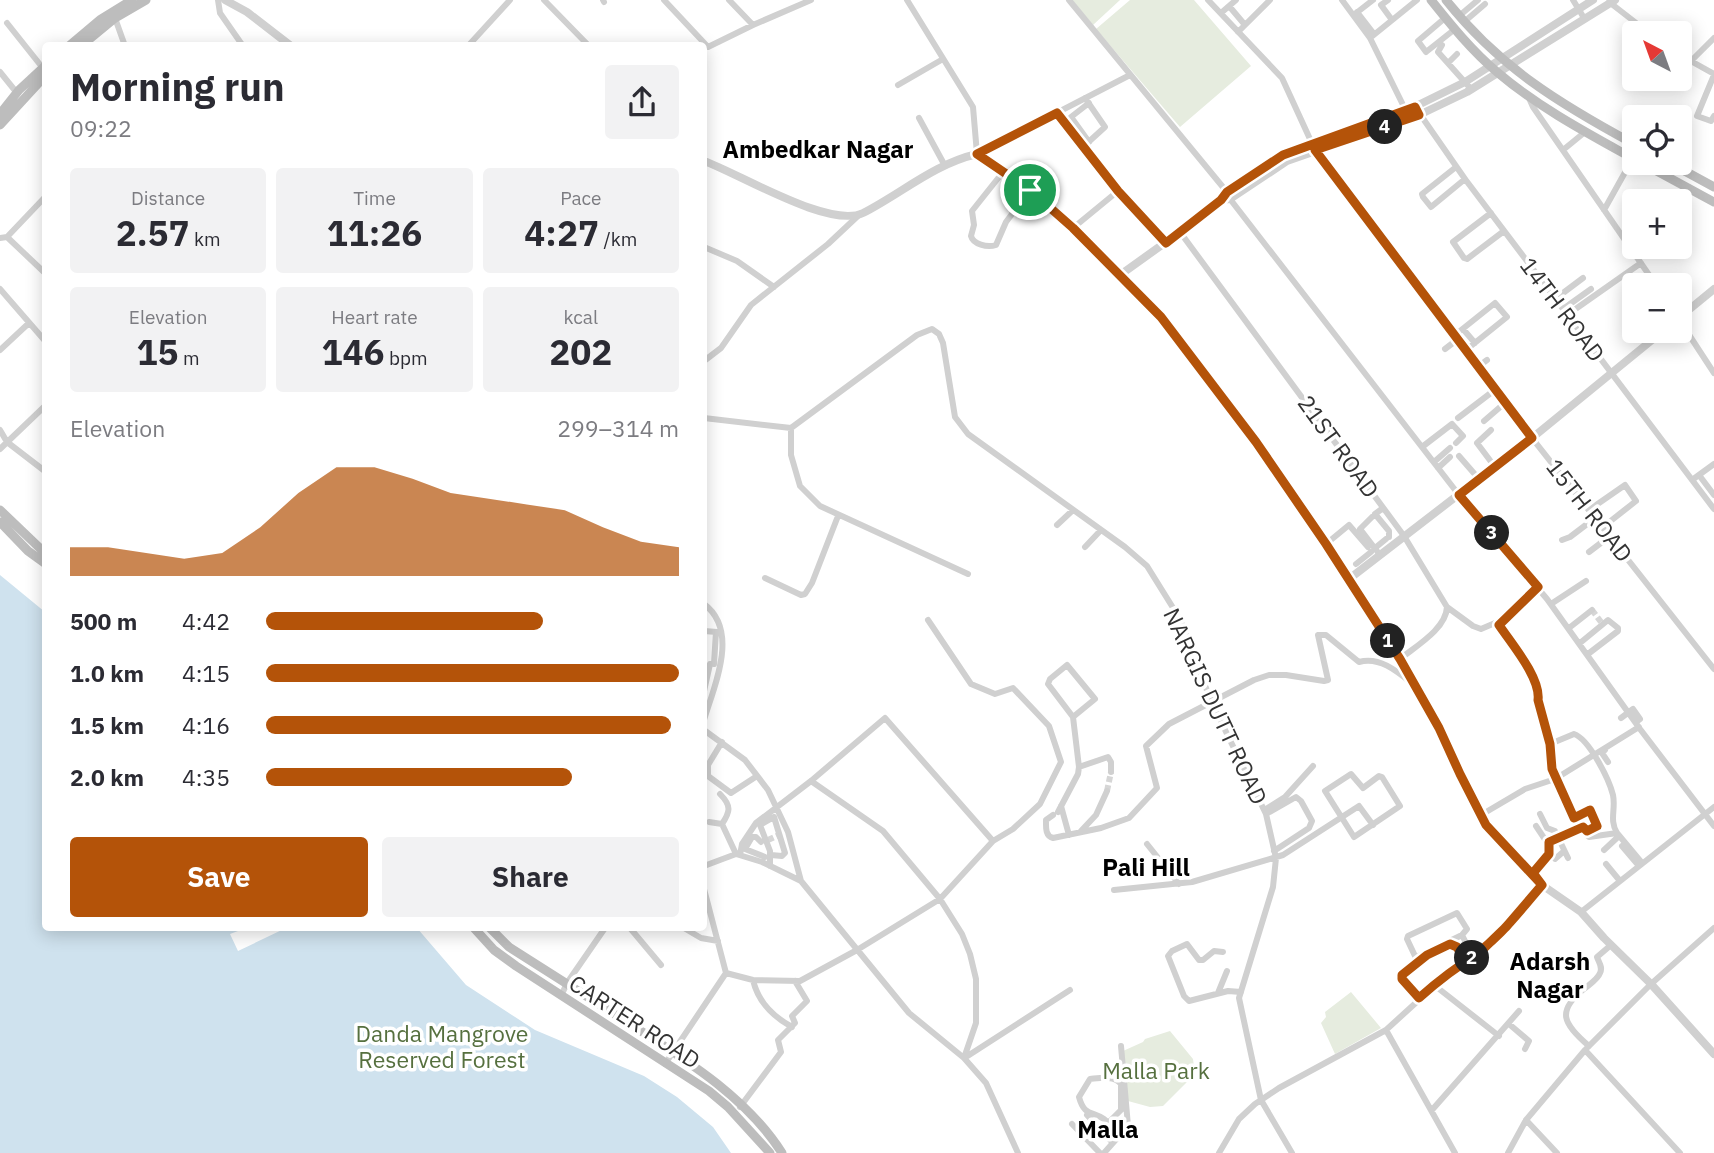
<!DOCTYPE html>
<html lang="en">
<head>
<meta charset="utf-8">
<style>
  body { margin:0; font-family:"IBM Plex Sans",sans-serif; background:#f2f2f3; color:#2b2b33; height:100vh; display:flex; flex-direction:column; font-size:26px; white-space:nowrap }
  * { box-sizing:border-box; margin:0 }
  p { font-size:23px; color:#7c7c81 }
  .icon { flex:none; width:38px; height:38px; fill:none; stroke:currentColor; stroke-width:2; stroke-linecap:round; stroke-linejoin:round }
  .map { position:relative; flex:1; overflow:hidden }
  .details { position:absolute; left:42px; top:42px; width:665px; height:889px; display:flex; flex-direction:column; background:#fff; border-radius:7px; box-shadow:0 4px 18px #0003 }
  .details>* { flex:none }
  .needle { width:46px; rotate:319deg }
  .controls { position:absolute; left:1622px; top:21px; display:grid; gap:14px }
  .controls a { display:grid; place-items:center; width:70px; height:70px; border-radius:7px; background:#fff; box-shadow:0 4px 18px #0003; font-size:35px }
  .pin { position:absolute; display:grid; place-items:center; width:60px; height:60px; color:#fff; margin:-30px; border:4px solid #fff; border-radius:50%; box-shadow:0 2px 7px #0007 }
  .km { position:absolute; width:35px; height:35px; margin:-18px; border-radius:50%; background:#222; color:#fff; font-size:19px; line-height:35px; text-align:center }
  .round { display:grid; place-items:center; flex:none; width:74px; height:74px; border-radius:7px; background:#f2f2f3 }
  .headline { display:flex; align-items:center; justify-content:space-between; height:119px; padding:0 28px }
  h1 { font-size:38px; font-weight:700; line-height:52px }
  .metrics { display:grid; grid-template-columns:repeat(3,1fr); gap:10px; height:119px; padding:7px 28px }
  .metrics div { display:grid; align-content:center; border-radius:7px; background:#f2f2f3; text-align:center }
  .metrics b { font-size:35px; font-weight:700 }
  .metrics small { font-size:19px; font-weight:400 }
  .metrics p { font-size:19px }
  .chart { height:196px; padding:14px 28px }
  .chart p { display:flex; justify-content:space-between }
  .chart svg { width:100%; height:126px; margin-top:7px; fill:#b45309; opacity:.7 }
  .action { display:flex; gap:14px; margin-top:auto; padding:14px 28px }
  .action a { flex:1; height:80px; border-radius:7px; background:#b45309; color:#fff; font-size:28px; font-weight:700; line-height:80px; text-align:center }
  .action a+a { background:#f2f2f3; color:#2b2b33 }
  ul { padding:0 28px; list-style:none; font-size:23px }
  li { display:grid; grid-template-columns:112px 84px 1fr; align-items:center; height:52px }
  li i { height:18px; border-radius:9px; background:#b45309 }
  .map>svg:first-child { display:block }
  .green { fill:#e6ecdf }
  .water { fill:#cfe2ee }
  .lines { fill:none; stroke-linecap:round; stroke-linejoin:round }
  .minor-tunnel { stroke:#d6d6d6; stroke-width:6; stroke-dasharray:6 3; stroke-linecap:butt }
  .minor { stroke:#d0d0d0; stroke-width:6 }
  .tertiary { stroke:#d0d0d0; stroke-width:8 }
  .secondary { stroke:#bdbdbd; stroke-width:9 }
  .route-casing { stroke:#fff; stroke-width:14 }
  .route { stroke:#b45309; stroke-width:9 }
  .labels { text-anchor:middle; dominant-baseline:central; stroke-width:7; stroke-linejoin:round; paint-order:stroke }
  .street-label { font-size:23px; fill:#333; stroke:#fff }
  .park-label { font-size:23px; fill:#56703f; stroke:#fff }
  .neighbourhood-label { font-size:24px; font-weight:bold; fill:#000; stroke:#fff }
</style>
</head>
<body>
<div class="map">
<svg width="1714" height="1153" viewBox="0 0 1714 1153">
  <rect width="100%" height="100%" fill="#fff"/>
  <!-- green -->
  <path class="green" d="M 1072,0 L 1120,0 L 1093,25 Z
    M 1130,0 L 1194,0 L 1251,66 L 1180,127 L 1096,29 Z
    M 1351,992 L 1381,1028 L 1335,1054 L 1321,1023 L 1326,1017 L 1325,1012 Z
    M 1170,1031 L 1193,1059 L 1195,1074 L 1163,1106 L 1150,1107 L 1128,1101 L 1123,1051 L 1143,1042 L 1145,1039 Z"/>
  <!-- water -->
  <path class="water" d="M 0,575 L 45,612 L 46,928 L 246,928 L 230,934 L 238,951 L 286,928 L 417,928 L 466,985 L 535,1030 L 644,1076 L 677,1097 L 713,1127 L 731,1153 L 0,1153 Z"/>
  <g class="lines">
    <!-- minor-tunnel -->
    <path class="minor-tunnel" d="M 1592,610 L 1601,622
      M 1107,791 L 1111,772
      M 768,840 L 779,835"/>
    <!-- minor -->
    <path class="minor" d="M 218,0 L 220,13 L 243,46
      M 544,0 L 589,46
      M 603,0 L 604,2
      M 664,0 L 708,47 L 753,25 L 811,0
      M 729,0 L 753,25
      M 907,0 L 973,107 L 977,154 L 1130,75
      M 1069,0 L 1227,192 L 1230,199 L 1459,495 L 1547,599 L 1640,729 L 1714,826
      M 1208,0 L 1282,78 L 1315,150 L 1532,438 L 1714,669
      M 1342,0 L 1370,38 L 1407,113
      M 1388,0 L 1381,5 L 1392,20
      M 1573,0 L 1584,18
      M 1609,2 L 1649,33
      M 1229,6 L 1245,25
      M 1357,12 L 1374,34
      M 1221,13 L 1236,0
      M 1355,14 L 1373,0
      M 1459,16 L 1478,0
      M 115,18 L 125,46
      M 1445,18 L 1418,41 L 1426,52 L 1455,29
      M 1464,22 L 1485,4
      M 7,23 L 42,67
      M 1238,32 L 1270,0
      M 1370,38 L 1417,0
      M 1442,45 L 1438,52 L 1471,89
      M 468,46 L 510,0
      M 1680,55 L 1714,74
      M 1690,62 L 1714,38
      M 1448,63 L 1457,54
      M 0,72 L 17,93
      M 1714,75 L 1697,116 L 1711,121 L 1714,116
      M 898,85 L 943,59
      M 1529,98 L 1533,107 L 1656,285
      M 1415,107 L 1465,179 L 1714,509
      M 1057,113 L 1118,191 L 1166,243
      M 919,118 L 944,164
      M 1089,142 L 1071,117 L 1089,103
      M 1083,147 L 1105,127 L 1085,98
      M 1563,150 L 1585,132
      M 1456,167 L 1422,194 L 1423,197 L 1431,207 L 1465,179
      M 1003,172 L 972,211 L 974,225 L 971,236 C 973,244 987,248 996,245 L 1006,222 L 1030,190
      M 1604,210 L 1633,158
      M 1491,213 L 1453,242 L 1464,258 L 1467,259 L 1504,231
      M 1073,228 L 1118,191
      M 1180,232 L 1404,536 L 1447,607 C 1446,629 1416,646 1400,659
      M 7,237 L 46,274
      M 0,238 L 7,237 L 46,196
      M 704,247 L 737,261 L 774,287
      M 0,289 L 46,342
      M 1555,299 L 1583,278
      M 1563,309 L 1591,289
      M 1567,315 L 1641,263
      M 1680,321 L 1714,373
      M 1463,329 L 1475,343
      M 1455,335 L 1495,303 L 1507,317 L 1466,350
      M 1445,349 L 1458,339
      M 0,350 L 29,323
      M 704,361 L 721,348 L 751,305 L 828,244 L 860,214
      M 1479,366 L 1487,360
      M 704,418 L 791,428 L 917,335 L 932,329 L 939,334 L 943,343 L 955,417 L 968,434 L 1125,547 L 1147,566 L 1180,619 L 1211,701 L 1266,814 L 1276,858 L 1273,887 L 1239,998 L 1261,1100 L 1292,1153
      M 1458,418 L 1496,389
      M 1484,421 L 1506,402
      M 791,428 L 791,455 L 800,486 L 820,506 L 968,574
      M 0,430 L 7,442 L 46,472
      M 1491,430 L 1477,443 L 1495,467
      M 1422,447 L 1452,424 L 1463,436 L 1456,443
      M 0,449 L 46,405
      M 1459,456 L 1479,479
      M 1434,462 L 1450,448
      M 1438,468 L 1450,457
      M 1699,475 L 1714,495
      M 1692,480 L 1714,464
      M 1383,508 L 1375,514 L 1389,531 L 1389,537
      M 1589,510 L 1625,485 L 1636,501 L 1603,527
      M 1372,517 L 1360,529 L 1380,555
      M 1057,525 L 1073,510
      M 1562,540 L 1570,537 L 1595,518
      M 1326,544 L 1349,525 L 1368,547
      M 1085,547 L 1101,530
      M 1375,548 L 1386,539
      M 1589,552 L 1610,536
      M 1356,564 L 1371,552
      M 765,578 L 801,595 L 805,594 L 812,583 L 838,516
      M 704,604 C 740,631 714,686 704,720
      M 1551,604 L 1586,581
      M 1447,607 L 1473,626 L 1481,629 L 1495,623 L 1499,624 L 1538,587
      M 1499,624 C 1511,643 1541,678 1538,700 L 1550,744 L 1552,769 L 1579,829 L 1589,837 L 1617,833 L 1642,863
      M 1569,628 L 1592,610
      M 704,631 L 717,632
      M 1580,643 L 1608,620 L 1618,628 L 1618,631 L 1588,654
      M 714,664 L 716,632
      M 704,691 L 710,664
      M 1621,718 L 1633,709 L 1640,719 L 1636,722
      M 704,730 L 745,760 L 768,790 L 788,832 L 801,881 L 909,1013 L 964,1058 L 986,1083 L 1018,1153
      M 722,742 L 708,765 L 708,776 L 731,793 L 757,776
      M 1550,744 L 1574,734 C 1589,739 1609,779 1613,795 C 1616,809 1609,820 1617,833
      M 1605,750 L 1602,753 L 1608,762
      M 1079,767 L 1108,757 L 1111,762 L 1111,772
      M 1351,774 L 1363,788 L 1379,776 L 1382,777 L 1400,806 L 1354,837 L 1325,791 Z
      M 811,781 L 883,831 L 940,899 L 962,934 L 970,954 L 976,979 L 976,1023 L 964,1058
      M 1061,806 L 1069,835
      M 1266,809 L 1285,797 L 1313,766
      M 1058,812 L 1078,774 L 1079,767 L 1073,717 L 1048,684 L 1050,679 L 1067,665 L 1095,699 L 1073,717
      M 1266,814 L 1296,797 L 1301,801 L 1312,821 L 1309,828 L 1274,851
      M 1540,814 L 1547,828 L 1555,831 L 1568,858
      M 1053,815 L 1046,820 C 1046,827 1045,836 1053,838 L 1101,828 L 1129,818 L 1157,788 L 1146,746 L 1169,724 L 1254,680 L 1269,675 L 1286,675 L 1324,681 L 1328,680 L 1318,635 L 1326,635 L 1359,662 C 1380,656 1398,672 1414,685
      M 1481,815 L 1525,789 L 1555,779 L 1639,727
      M 1574,818 L 1589,810 L 1590,810 L 1597,827 L 1586,831 L 1578,816
      M 709,822 L 722,824 C 730,812 732,806 720,794
      M 722,824 L 736,854
      M 1536,826 L 1548,844
      M 1081,831 L 1096,815 L 1107,791
      M 761,842 L 756,837 L 752,837 L 745,849 L 765,857
      M 1147,844 L 1179,884
      M 1622,846 L 1639,866
      M 1604,850 L 1619,836
      M 736,854 L 762,862 L 801,881
      M 1549,854 L 1555,859 L 1563,852
      M 740,855 L 742,844 L 756,823 L 811,781 L 885,718 L 993,841
      M 1606,864 L 1620,881
      M 704,866 L 736,854
      M 770,866 L 770,851 L 760,825 L 774,817 L 785,853 L 782,856 L 771,855
      M 1533,874 L 1549,854 L 1549,842 L 1583,827
      M 1114,890 L 1192,882 L 1283,855 L 1359,806 L 1373,825
      M 1581,912 L 1714,807
      M 630,928 L 661,965
      M 684,928 L 701,938 L 718,941
      M 1462,935 L 1417,957 L 1415,956 L 1407,939 L 1408,936 L 1457,913 L 1467,929 L 1462,935 L 1473,957
      M 1445,947 L 1455,944 L 1465,961
      M 1223,952 L 1214,951 L 1203,960 L 1199,960 L 1187,944 L 1172,951 L 1168,956 L 1184,996 L 1189,1001 L 1228,991 L 1241,992
      M 726,973 L 753,980 L 800,981 L 857,950 L 940,899 L 993,841 L 1013,829 L 1040,804 L 1061,762 L 1049,726 L 1013,688 L 995,694 L 971,684 L 928,620
      M 753,980 C 758,1002 772,1016 792,1027
      M 1434,985 L 1499,1036
      M 1218,993 L 1227,971
      M 561,996 L 567,983 L 605,928
      M 1419,998 L 1401,976 L 1426,956
      M 1509,1024 L 1529,1041 L 1525,1049
      M 1386,1030 L 1455,1153
      M 1589,1046 C 1563,1024 1556,1011 1584,989 C 1590,984 1598,979 1600,973 C 1603,967 1599,963 1597,957 L 1611,945
      M 1585,1050 L 1680,1153
      M 966,1057 L 1070,990
      M 665,1064 L 726,973 L 704,889
      M 740,1107 L 781,1052 L 778,1040 L 795,1023 L 792,1016 L 807,1001 L 795,981
      M 1432,1110 L 1519,1011
      M 1087,1115 L 1113,1143
      M 1526,1120 L 1557,1153
      M 1108,1123 L 1121,1110 L 1121,1084 C 1114,1075 1100,1078 1090,1079 L 1079,1097 C 1084,1116 1092,1111 1104,1119 C 1110,1123 1114,1131 1119,1137
      M 1072,1124 L 1100,1153
      M 1104,1153 L 1128,1126 L 1121,1046
      M 1219,1153 L 1239,1119 L 1255,1104 L 1279,1088 L 1386,1030 L 1454,968 L 1478,954 L 1506,927 L 1542,885
      M 1508,1153 L 1526,1120 L 1585,1050 L 1651,984 L 1714,928"/>
    <!-- tertiary -->
    <path class="tertiary" d="M 225,0 L 247,12 L 291,46
      M 704,161 C 740,174 829,229 863,213 C 902,193 934,164 977,154 L 1039,197 L 1073,228 L 1161,317 L 1256,442 L 1326,544 L 1400,659 L 1431,713 L 1486,825 L 1542,885 L 1581,912 L 1604,938 L 1651,984 L 1714,1054
      M 1221,200 L 1230,199 L 1287,161 L 1419,115 L 1467,92 L 1615,0
      M 1120,275 L 1180,232 L 1221,200 L 1227,192 L 1283,155 L 1406,111 L 1465,82 L 1593,0
      M 1680,317 L 1714,289
      M 1349,579 L 1532,438 L 1663,331"/>
    <!-- secondary -->
    <path class="secondary" d="M 1431,0 C 1451,25 1472,51 1497,72 C 1538,107 1587,133 1634,159
      M 1446,0 C 1499,67 1560,104 1634,144
      M 69,46 L 101,19 L 132,0
      M 81,46 L 115,18 L 146,0
      M 0,114 L 19,90 L 46,65
      M 0,125 L 46,75
      M 1642,163 L 1714,202
      M 1670,163 L 1714,187
      M 0,510 L 46,554
      M 0,522 L 28,551 L 46,564
      M 474,928 L 494,950 L 516,966 L 709,1091 L 728,1107 L 770,1153
      M 490,928 L 509,947 C 549,972 588,997 627,1022 C 683,1058 746,1096 782,1153"/>
  </g>
  <g class="lines">
    <defs>
      <path id="route" d="M 1030,190 L 1073,228 L 1161,317 L 1256,442 L 1326,544 L 1400,659 L 1439,728 L 1460,774 L 1486,825 L 1542,885 L 1506,927 L 1478,954 C 1456,967 1438,981 1419,998 L 1402,979 L 1402,975 L 1427,955 L 1450,944 L 1457,947 L 1465,961 C 1496,943 1519,912 1542,885 L 1533,873 L 1549,854 L 1549,842 L 1583,827 L 1587,831 L 1597,826 L 1590,810 L 1574,818 L 1552,769 L 1550,744 L 1538,700 C 1541,678 1511,643 1499,625 L 1538,587 L 1459,495 L 1532,438 L 1315,150 L 1419,115 L 1415,107 L 1283,155 L 1227,192 L 1221,200 L 1166,243 L 1118,191 L 1057,113 L 977,154 L 1030,190"/>
    </defs>
    <!-- route casing -->
    <use href="#route" class="route-casing"/>
    <!-- route -->
    <use href="#route" class="route"/>
  </g>
  <g class="labels">
    <!-- street labels -->
    <g class="street-label">
      <text transform="translate(1563 309) rotate(53)">14TH ROAD</text>
      <text transform="translate(1339 446) rotate(54)">21ST ROAD</text>
      <text transform="translate(1590 510) rotate(52)">15TH ROAD</text>
      <text transform="translate(1216 706) rotate(65)">NARGIS DUTT ROAD</text>
      <text transform="translate(635 1021) rotate(33)">CARTER ROAD</text>
    </g>
    <!-- park labels -->
    <g class="park-label">
      <text x="442" y="1033">Danda Mangrove<tspan x="442" dy="26">Reserved Forest</tspan></text>
      <text x="1156" y="1070">Malla Park</text>
    </g>
    <!-- neighbourhood labels -->
    <g class="neighbourhood-label">
      <text x="818" y="149">Ambedkar Nagar</text>
      <text x="1146" y="867">Pali Hill</text>
      <text x="1550" y="961">Adarsh<tspan x="1550" dy="28">Nagar</tspan></text>
      <text x="1108" y="1129">Malla</text>
    </g>
  </g>
</svg>
<div class="controls">
<a><svg class="needle" viewBox="-14 -14 28 28"><path d="M0-13l5 13h-10z" fill="#e53935"/><path d="M0 13l5-13h-10z" fill="#7c7c81"/></svg></a>
<a><svg class="icon" aria-label="locate" viewBox="0 0 24 24"><circle cx="12" cy="12" r="6"/><path d="M12 2v4M12 18v4M2 12h4M18 12h4"/></svg></a>
<a>+</a>
<a>−</a>
</div>
<div class="pin" style="left:1030px;top:190px;background:#1e9e55"><svg class="icon" aria-label="arrive" viewBox="0 0 24 24"><path d="M6 21V4h12l-3 4 3 4H6"/></svg></div>
<b class="km" style="left:1388px;top:641px">1</b>
<b class="km" style="left:1472px;top:958px">2</b>
<b class="km" style="left:1492px;top:533px">3</b>
<b class="km" style="left:1385px;top:127px">4</b>
<section class="details">
<div class="headline"><div><h1>Morning run</h1><p>09:22</p></div><a class="round"><svg class="icon" aria-label="share" viewBox="0 0 24 24"><path d="M12 15V3M7 8l5-5 5 5M5 13v7h14v-7"/></svg></a></div>
<div class="metrics">
<div><p>Distance</p><b>2.57<small> km</small></b></div>
<div><p>Time</p><b>11:26</b></div>
<div><p>Pace</p><b>4:27<small> /km</small></b></div>
</div>
<div class="metrics">
<div><p>Elevation</p><b>15<small> m</small></b></div>
<div><p>Heart rate</p><b>146<small> bpm</small></b></div>
<div><p>kcal</p><b>202</b></div>
</div>
<div class="chart"><p><span>Elevation</span>299–314 m</p>
<svg viewBox="0 0 160 44" preserveAspectRatio="none"><path d="M0 44V34L10 34L20 36L30 38L40 36L50 27L60 15L70 6L80 6L90 10L100 15L110 17L120 19L130 21L140 27L150 32L160 34V44z"/></svg>
</div>
<ul>
<li><b>500 m</b>4:42<i style="width:67%"></i></li>
<li><b>1.0 km</b>4:15<i style="width:100%"></i></li>
<li><b>1.5 km</b>4:16<i style="width:98%"></i></li>
<li><b>2.0 km</b>4:35<i style="width:74%"></i></li>
</ul>
<div class="action"><a>Save</a><a>Share</a></div>
</section>
</div>
</body>
</html>
